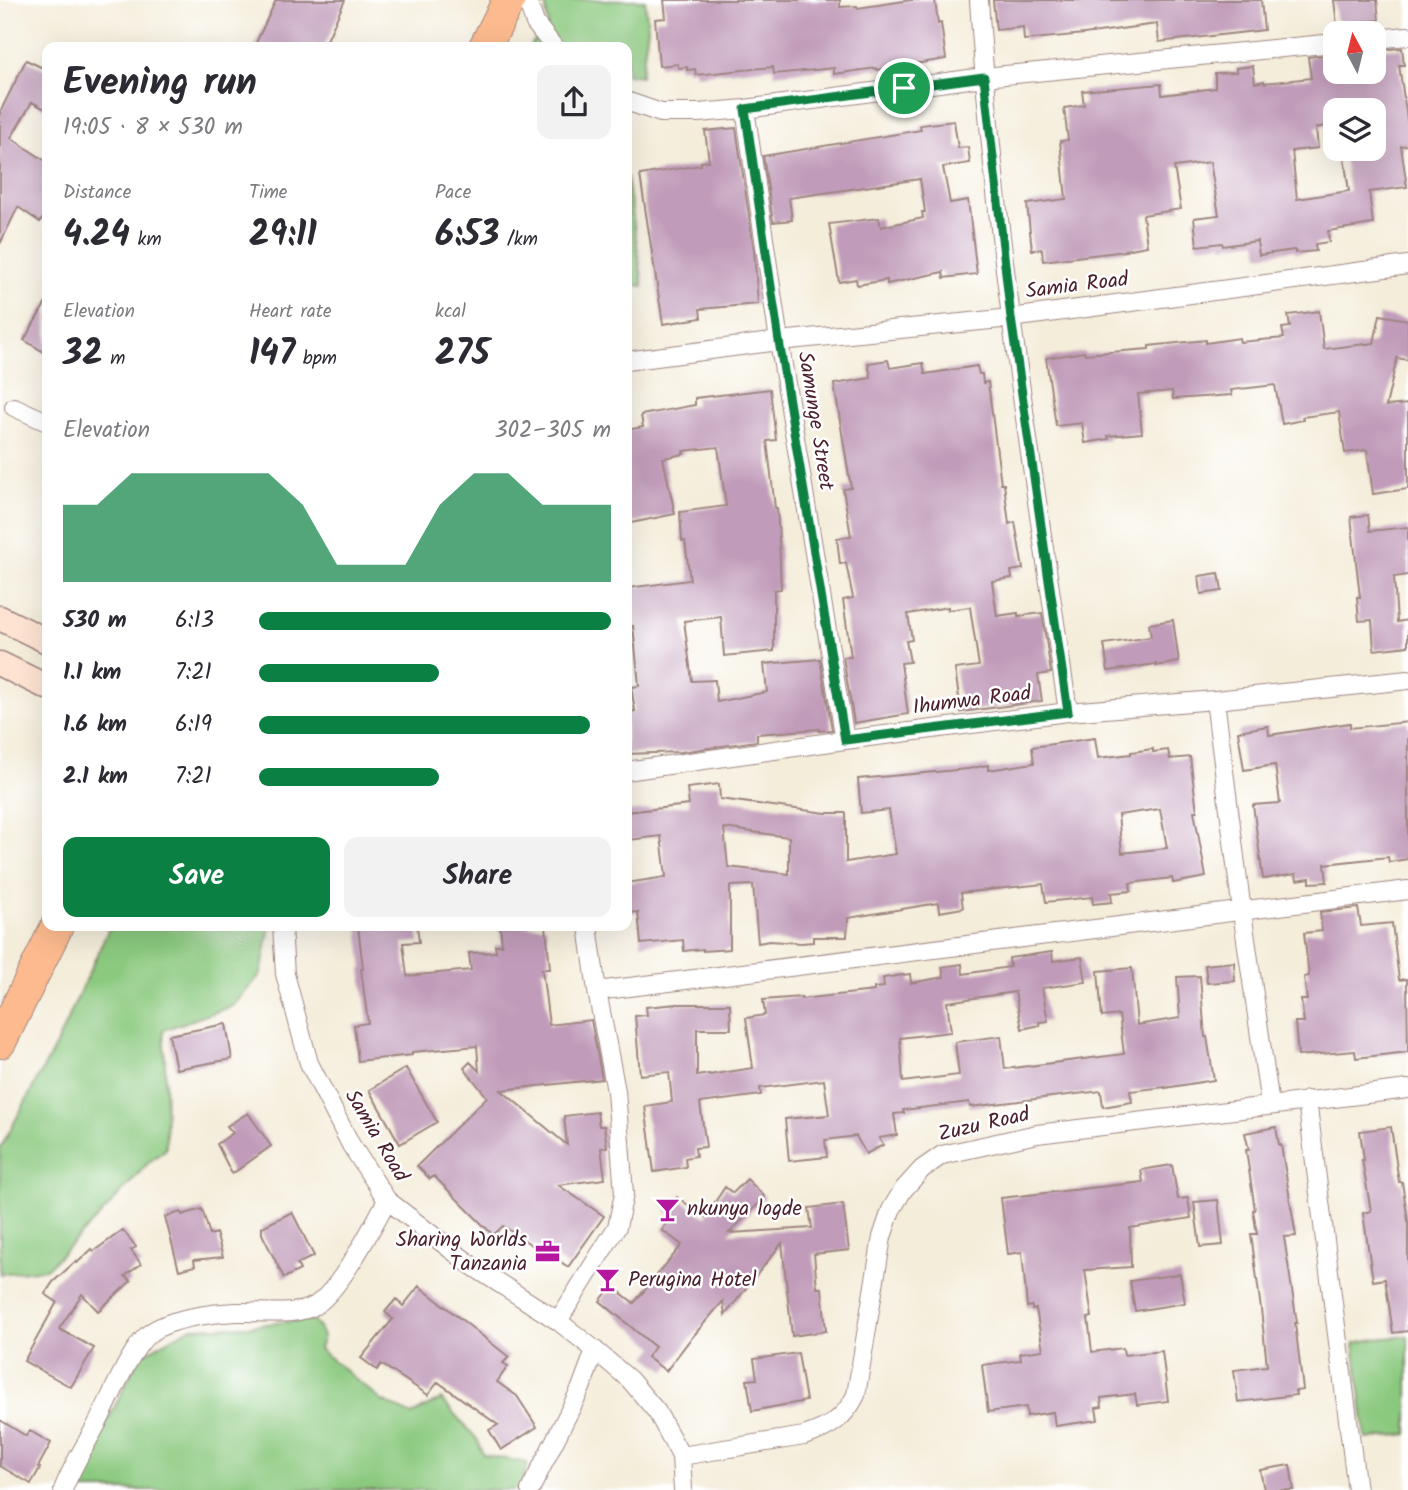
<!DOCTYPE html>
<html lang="en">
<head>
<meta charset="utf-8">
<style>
  body { margin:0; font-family:Kalam,sans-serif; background:#f2f2f3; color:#2b2b33; height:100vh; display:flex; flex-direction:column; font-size:26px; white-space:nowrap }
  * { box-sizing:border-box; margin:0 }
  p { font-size:23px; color:#7c7c81 }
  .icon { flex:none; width:38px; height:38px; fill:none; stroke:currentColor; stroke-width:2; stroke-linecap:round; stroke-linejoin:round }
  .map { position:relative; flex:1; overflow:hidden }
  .panel { position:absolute; left:42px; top:42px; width:590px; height:889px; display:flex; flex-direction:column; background:#fff; border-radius:14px; box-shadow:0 7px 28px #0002 }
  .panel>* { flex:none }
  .needle { width:46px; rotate:353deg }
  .tools { position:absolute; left:1323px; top:21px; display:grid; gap:14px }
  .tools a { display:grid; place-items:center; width:63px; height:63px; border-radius:14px; background:#fff; box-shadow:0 7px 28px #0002; font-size:35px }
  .pin { position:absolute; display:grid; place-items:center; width:60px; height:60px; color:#fff; margin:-30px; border:4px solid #fff; border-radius:50%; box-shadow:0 2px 7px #0007 }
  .round { display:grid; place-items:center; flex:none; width:74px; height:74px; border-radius:14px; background:#f2f2f3 }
  .headline { display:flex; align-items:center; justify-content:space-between; height:119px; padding:0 21px }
  h1 { font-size:38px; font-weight:700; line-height:52px }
  .stats { display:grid; grid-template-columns:repeat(3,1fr); gap:10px; height:119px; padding:7px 21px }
  .stats div { display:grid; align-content:center }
  .stats b { font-size:35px; font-weight:700 }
  .stats small { font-size:19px; font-weight:400 }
  .stats p { font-size:19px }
  .chart { height:196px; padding:14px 21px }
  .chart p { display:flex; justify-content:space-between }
  .chart svg { width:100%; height:126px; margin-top:7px; fill:#0b8043; opacity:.7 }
  .primary-button { display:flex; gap:14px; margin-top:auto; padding:14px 21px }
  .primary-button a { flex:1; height:80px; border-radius:14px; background:#0b8043; color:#fff; font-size:28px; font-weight:700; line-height:80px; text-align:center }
  .primary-button a+a { background:#f2f2f3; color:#2b2b33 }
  ul { padding:0 21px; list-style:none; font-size:23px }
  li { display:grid; grid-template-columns:112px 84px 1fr; align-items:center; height:52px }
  li i { height:18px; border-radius:9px; background:#0b8043 }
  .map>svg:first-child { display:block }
  .green { fill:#8bc97f; stroke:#6a7455; stroke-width:2 }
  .building { fill:#c19cba; fill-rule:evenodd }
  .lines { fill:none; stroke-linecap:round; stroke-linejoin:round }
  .street-casing { stroke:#9f8682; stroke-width:20 }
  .secondary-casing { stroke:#9f8682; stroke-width:27 }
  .highway-casing { stroke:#9f8682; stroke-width:34 }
  .street { stroke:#fff; stroke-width:18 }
  .secondary { stroke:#fee3d2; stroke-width:24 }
  .highway { stroke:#fcba8e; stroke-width:32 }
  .route-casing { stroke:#fff; stroke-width:14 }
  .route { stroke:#0b8043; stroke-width:9 }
  .labels { text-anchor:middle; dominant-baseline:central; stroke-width:5; stroke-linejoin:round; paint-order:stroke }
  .street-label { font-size:21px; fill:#4a1f2b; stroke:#fff }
  .poi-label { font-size:21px; fill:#4a1f2b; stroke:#fff; text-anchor:start }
</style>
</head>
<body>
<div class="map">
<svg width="1408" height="1490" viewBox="0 0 1408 1490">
  <rect width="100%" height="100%" fill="#fff"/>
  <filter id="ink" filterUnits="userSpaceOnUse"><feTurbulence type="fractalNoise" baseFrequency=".0143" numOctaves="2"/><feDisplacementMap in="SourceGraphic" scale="14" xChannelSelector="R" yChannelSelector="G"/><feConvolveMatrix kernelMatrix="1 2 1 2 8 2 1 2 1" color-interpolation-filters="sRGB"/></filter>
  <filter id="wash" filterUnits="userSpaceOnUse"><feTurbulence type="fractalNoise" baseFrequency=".00686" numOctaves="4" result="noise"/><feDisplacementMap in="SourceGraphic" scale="28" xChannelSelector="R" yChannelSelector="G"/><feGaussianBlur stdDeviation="1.57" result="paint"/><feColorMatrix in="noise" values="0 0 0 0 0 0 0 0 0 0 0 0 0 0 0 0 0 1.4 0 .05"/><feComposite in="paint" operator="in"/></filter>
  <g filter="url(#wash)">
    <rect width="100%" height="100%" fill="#f4edda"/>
    <!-- green -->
    <path class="green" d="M 545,0 L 645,0 L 648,28 L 641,76 L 627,74 L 626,47 L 529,47 L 548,25 Z
      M 626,177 L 627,177 L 643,286 L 627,284 Z
      M 110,926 L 270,926 L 261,974 L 233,1006 L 163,1030 L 165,1061 L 166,1149 L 149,1162 L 101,1215 L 46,1269 L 0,1274 L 0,1149 L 56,1045 Z
      M 311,1319 L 319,1328 L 323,1336 L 319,1349 L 382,1401 L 412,1415 L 441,1399 L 477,1439 L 483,1455 L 528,1463 L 520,1490 L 73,1490 L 140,1356 L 190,1328 L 248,1326 Z
      M 1408,1336 L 1408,1434 L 1366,1439 L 1354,1343 L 1375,1339 Z"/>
    <g id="blocks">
      <!-- building -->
      <path class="building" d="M 276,0 L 345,0 L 324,47 L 254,47 Z
        M 664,0 L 840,0 L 840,7 L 857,6 L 858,8 L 911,0 L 935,0 L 938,24 L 941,23 L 946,59 L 877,70 L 876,68 L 834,74 L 834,68 L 774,74 L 773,67 L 696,75 L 695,69 L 687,70 L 687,67 L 678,68 L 678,64 L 659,66 L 655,19 L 666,18 Z
        M 993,0 L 1261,0 L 1264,30 L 1159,42 L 1157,24 L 1084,34 L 1024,40 L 1023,27 L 996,30 Z
        M 1334,0 L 1377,0 L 1379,20 L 1337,25 Z
        M 1402,48 L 1404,65 L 1399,65 L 1408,125 L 1408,145 L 1401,146 L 1407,187 L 1369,192 L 1373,224 L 1328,231 L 1329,242 L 1315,244 L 1316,251 L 1295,253 L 1295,250 L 1259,255 L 1257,241 L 1223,246 L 1222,243 L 1197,246 L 1194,218 L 1219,215 L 1210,162 L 1174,167 L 1181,209 L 1143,215 L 1147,246 L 1125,250 L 1126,251 L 1043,261 L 1042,249 L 1032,250 L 1027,204 L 1066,199 L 1060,141 L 1068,140 L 1064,108 L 1084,105 L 1082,91 L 1161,84 L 1162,95 L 1215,88 L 1215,73 L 1236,72 L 1236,68 L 1253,66 L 1255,83 L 1264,81 L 1264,83 L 1311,78 L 1308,57 L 1324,55 L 1327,70 L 1335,69 L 1335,72 L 1374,72 L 1374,50 ZM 1332,110 L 1374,110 L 1374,149 L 1352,149 L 1354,156 L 1344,157 L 1349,191 L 1297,199 L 1292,151 L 1318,148 L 1316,128 L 1334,124 Z
        M 26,60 L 47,70 L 47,110 L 32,102 L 11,138 L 47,162 L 47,212 L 40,222 L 18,207 L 0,244 L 0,112 Z
        M 954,121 L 958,148 L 968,147 L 970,163 L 943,167 L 950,203 L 968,200 L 977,274 L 944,278 L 943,272 L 887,284 L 887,280 L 857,285 L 856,279 L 839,282 L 829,224 L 879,218 L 881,227 L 923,218 L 922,212 L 925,212 L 920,179 L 789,198 L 792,220 L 773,222 L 763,156 L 921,130 L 920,125 Z
        M 736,128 L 754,249 L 758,304 L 700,309 L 701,318 L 663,324 L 640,175 L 701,165 L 701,162 L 709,161 L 705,131 Z
        M 47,301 L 47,354 L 24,340 Z
        M 1319,311 L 1324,349 L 1374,343 L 1380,315 L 1408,320 L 1408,360 L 1397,358 L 1386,406 L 1408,404 L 1408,489 L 1373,494 L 1367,450 L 1345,453 L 1339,412 L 1302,417 L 1303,420 L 1282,424 L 1275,385 L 1231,390 L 1232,395 L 1173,399 L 1172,391 L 1138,394 L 1142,433 L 1108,436 L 1109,439 L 1085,443 L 1082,423 L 1056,426 L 1046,358 L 1084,352 L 1085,354 L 1149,349 L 1149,346 L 1206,340 L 1206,343 L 1239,338 L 1240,342 L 1284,338 L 1282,328 L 1290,327 L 1288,315 Z
        M 888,360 L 890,368 L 923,363 L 925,374 L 977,366 L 979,374 L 982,374 L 983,383 L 988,382 L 1001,484 L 1004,484 L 1009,524 L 1015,522 L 1023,569 L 1011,571 L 1012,578 L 992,581 L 997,616 L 1018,613 L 1018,616 L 1042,613 L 1051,673 L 1038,675 L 1042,701 L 961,712 L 955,669 L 979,666 L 970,607 L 948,610 L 948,607 L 908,614 L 912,640 L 906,641 L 910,662 L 901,663 L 908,714 L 854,723 L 843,657 L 851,657 L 843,600 L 853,598 L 846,563 L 840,564 L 837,538 L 851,536 L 843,489 L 851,488 L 834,384 L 871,378 L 868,363 Z
        M 770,389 L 776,440 L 767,441 L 775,508 L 777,508 L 779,539 L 781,589 L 774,590 L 774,651 L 724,656 L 721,617 L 684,621 L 692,681 L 715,680 L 717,702 L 767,692 L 764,664 L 820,659 L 832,730 L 819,731 L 819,729 L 757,734 L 757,741 L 681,752 L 626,754 L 626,713 L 635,711 L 631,687 L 639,686 L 633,626 L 626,627 L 626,609 L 629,609 L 627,588 L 690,580 L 685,541 L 682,541 L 680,512 L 726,506 L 718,447 L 683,451 L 684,454 L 663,458 L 675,514 L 626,524 L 626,430 L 643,427 L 641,415 L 695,405 L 695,398 Z
        M 1368,515 L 1370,531 L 1408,527 L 1408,575 L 1394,577 L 1397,622 L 1408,620 L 1408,646 L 1374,650 L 1372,620 L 1359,621 L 1357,597 L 1360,597 L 1351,517 Z
        M 1219,573 L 1222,591 L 1201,594 L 1199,576 Z
        M 1173,620 L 1179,662 L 1156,666 L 1156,664 L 1108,671 L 1104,644 L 1151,637 L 1149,624 Z
        M 1408,722 L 1408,859 L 1389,862 L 1388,857 L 1325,864 L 1327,882 L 1310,883 L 1310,878 L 1297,880 L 1296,874 L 1263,879 L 1253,805 L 1280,803 L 1275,765 L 1244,770 L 1238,731 L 1268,726 L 1269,735 L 1350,723 L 1350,728 Z
        M 1095,738 L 1098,758 L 1131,754 L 1131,752 L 1153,749 L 1153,752 L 1168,750 L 1170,759 L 1190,757 L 1197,811 L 1194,811 L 1206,877 L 1173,883 L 1172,878 L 1130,883 L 1131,891 L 1111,893 L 1112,902 L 1093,904 L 1092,897 L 1046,902 L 1043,884 L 961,893 L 963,908 L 939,912 L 938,903 L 848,918 L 847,937 L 813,937 L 813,942 L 801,943 L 769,941 L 758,943 L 753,885 L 730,886 L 730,949 L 703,951 L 703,949 L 684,951 L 683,940 L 641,944 L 638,912 L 628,913 L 626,883 L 666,877 L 661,836 L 629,840 L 626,812 L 689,805 L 687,788 L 719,784 L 720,799 L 826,813 L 846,813 L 846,862 L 896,854 L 889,810 L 861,813 L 858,779 L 968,769 L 988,765 L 988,770 L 1034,763 L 1032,747 ZM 1160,809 L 1167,848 L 1122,853 L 1118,815 ZM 724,828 L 789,837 L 789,874 L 728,867 Z
        M 1358,908 L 1361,926 L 1392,923 L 1399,980 L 1407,979 L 1408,1052 L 1356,1058 L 1355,1051 L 1298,1056 L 1295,1022 L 1304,1022 L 1301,1000 L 1307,1000 L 1304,977 L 1309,976 L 1304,933 L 1322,931 L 1320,912 Z
        M 358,926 L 417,926 L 419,942 L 403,943 L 407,976 L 471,970 L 469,953 L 496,952 L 495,945 L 502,945 L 500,926 L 546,926 L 550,969 L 542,969 L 549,1025 L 591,1020 L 602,1079 L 501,1090 L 567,1145 L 564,1116 L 597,1112 L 599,1126 L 604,1126 L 607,1147 L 601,1148 L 605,1179 L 558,1185 L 604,1216 L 568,1267 L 547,1252 L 545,1254 L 503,1226 L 493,1235 L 434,1176 L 430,1179 L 417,1166 L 487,1097 L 464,1068 L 470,1062 L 479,1071 L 477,1046 L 412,1052 L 412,1055 L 358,1061 L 354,1025 L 368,1023 L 361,969 L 363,969 Z
        M 1052,952 L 1053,961 L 1082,957 L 1086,982 L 1042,988 L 1048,1021 L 1039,1022 L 1040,1025 L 1022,1029 L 1015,992 L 947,1002 L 951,1032 L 900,1038 L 903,1082 L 959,1075 L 955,1042 L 1001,1036 L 1005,1069 L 1124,1054 L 1119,1015 L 1102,1017 L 1098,971 L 1132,968 L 1137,1025 L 1180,1018 L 1177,977 L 1200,976 L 1205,1037 L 1207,1037 L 1214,1080 L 1165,1088 L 1165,1087 L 1130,1091 L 1132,1102 L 1103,1107 L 1101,1091 L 970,1107 L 969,1102 L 903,1110 L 904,1113 L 894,1114 L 897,1135 L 879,1138 L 883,1145 L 866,1154 L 856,1136 L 825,1140 L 827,1157 L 789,1161 L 785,1119 L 829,1115 L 824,1080 L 760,1088 L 761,1095 L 700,1103 L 706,1147 L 695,1148 L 696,1156 L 685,1158 L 686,1167 L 654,1172 L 645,1106 L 672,1102 L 669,1072 L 640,1075 L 635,1016 L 647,1015 L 646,1007 L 677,1004 L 730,1004 L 731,1029 L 697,1029 L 697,1076 L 709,1074 L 709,1075 L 753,1068 L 746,1018 L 765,1015 L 763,1000 L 801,997 L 801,999 L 874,991 L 874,988 L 884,987 L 883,978 L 910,974 L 911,983 L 944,977 L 942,967 L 962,964 L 963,974 L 1010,967 L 1009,958 Z
        M 1234,962 L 1235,981 L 1207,983 L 1205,965 Z
        M 226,1024 L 232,1059 L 176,1069 L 169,1035 Z
        M 406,1068 L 437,1122 L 400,1144 L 369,1090 Z
        M 248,1113 L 271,1146 L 232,1174 L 217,1144 L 233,1133 L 227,1126 Z
        M 1276,1127 L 1279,1145 L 1281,1145 L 1296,1236 L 1284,1237 L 1297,1323 L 1295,1323 L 1303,1390 L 1295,1391 L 1296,1395 L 1238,1402 L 1234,1370 L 1267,1366 L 1261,1309 L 1251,1234 L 1257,1234 L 1253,1210 L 1255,1210 L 1246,1150 L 1249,1150 L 1245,1133 Z
        M 1391,1127 L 1399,1182 L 1402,1182 L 1408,1221 L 1408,1331 L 1393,1333 L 1385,1279 L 1373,1281 L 1363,1213 L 1371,1211 L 1362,1160 L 1364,1160 L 1360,1131 Z
        M 1172,1165 L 1178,1199 L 1188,1198 L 1191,1218 L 1130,1228 L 1131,1267 L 1085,1270 L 1092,1317 L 1088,1318 L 1092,1352 L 1123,1348 L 1124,1355 L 1162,1351 L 1168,1401 L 1137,1405 L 1135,1394 L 1101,1398 L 1102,1407 L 1096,1408 L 1098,1420 L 1055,1426 L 1053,1412 L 1027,1416 L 1026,1407 L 988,1412 L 982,1365 L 1021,1360 L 1020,1353 L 1043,1350 L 1036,1309 L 1032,1310 L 1032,1306 L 1027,1307 L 1022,1252 L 1008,1254 L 1001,1198 L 1143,1182 L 1141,1170 Z
        M 747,1179 L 765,1197 L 729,1233 L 812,1228 L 809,1208 L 843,1204 L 849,1250 L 814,1254 L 817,1288 L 822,1288 L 826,1331 L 792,1336 L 782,1243 L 725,1315 L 723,1301 L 689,1341 L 666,1371 L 647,1357 L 655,1347 L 600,1301 L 612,1286 L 634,1303 L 682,1245 L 662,1230 L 672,1216 L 666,1211 L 677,1197 L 705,1217 L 725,1187 L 733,1193 Z
        M 1218,1200 L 1223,1245 L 1200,1247 L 1194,1202 Z
        M 202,1209 L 210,1235 L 216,1233 L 223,1257 L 194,1260 L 195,1266 L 179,1270 L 165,1217 L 181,1212 L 182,1215 Z
        M 292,1212 L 314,1256 L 297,1264 L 300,1270 L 284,1278 L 262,1234 L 262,1227 Z
        M 123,1230 L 136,1247 L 131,1250 L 141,1264 L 125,1276 L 131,1281 L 98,1311 L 82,1294 L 59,1329 L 94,1348 L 71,1387 L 24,1361 L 57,1302 L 45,1294 L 53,1282 L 76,1261 L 77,1263 L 92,1249 L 94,1251 Z
        M 1180,1274 L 1185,1303 L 1135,1311 L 1130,1281 Z
        M 419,1286 L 509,1357 L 503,1363 L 508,1366 L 497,1382 L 517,1396 L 537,1427 L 501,1450 L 489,1430 L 498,1425 L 438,1382 L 428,1395 L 381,1364 L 377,1370 L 361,1358 L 393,1319 L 385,1312 L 396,1299 L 403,1306 Z
        M 798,1353 L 806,1401 L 752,1411 L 747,1380 L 757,1379 L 754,1359 Z
        M 0,1420 L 26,1436 L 30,1431 L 51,1443 L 38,1467 L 40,1468 L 31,1484 L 0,1466 Z
        M 1290,1465 L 1294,1490 L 1264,1490 L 1260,1470 Z"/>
    </g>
  </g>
  <g filter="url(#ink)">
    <use href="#blocks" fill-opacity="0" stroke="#9f8682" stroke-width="2"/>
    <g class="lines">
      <defs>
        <path id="street" d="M 527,0 L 535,23 L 554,47
          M 979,0 C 994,239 1034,475 1068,712
          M 1374,39 L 1408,36
          M 626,101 L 661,113 L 698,113 L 745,109 L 984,77 L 1335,43
          M 745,109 L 779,341 L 845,740
          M 626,361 L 779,341 L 1011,318 L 1408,265
          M 14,407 L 47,422
          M 1215,700 L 1242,912 L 1270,1105
          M 626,771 L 845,740 L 1068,712 L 1215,700 L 1408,680
          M 282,926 L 285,974 L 309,1063 L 351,1145 L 387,1200 L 471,1265 L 558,1321 L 595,1350 L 630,1380 L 657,1412 L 681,1456 L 683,1490
          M 597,991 L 1408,890
          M 1307,1100 L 1357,1490
          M 558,1321 L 617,1227 L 624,1194 L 616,1091 L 597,991 L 588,926
          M 681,1456 L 804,1436 C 829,1428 844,1419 856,1395 L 882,1237 L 891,1210 L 903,1190 L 922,1169 L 942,1155 L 1037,1134 L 1408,1089
          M 63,1490 C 72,1466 85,1446 97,1424 C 110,1400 130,1348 150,1333 C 170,1318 213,1313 237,1312 C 259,1311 297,1317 316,1305 C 341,1288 372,1228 387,1200
          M 530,1490 L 581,1388 L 595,1350"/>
        <path id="secondary" d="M 0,618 L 47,641
          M 0,664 L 47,687"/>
        <path id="highway" d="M 485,47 L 509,0
          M 0,1042 L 57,926"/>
      </defs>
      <!-- street casing -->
      <use href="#street" class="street-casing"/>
      <!-- secondary casing -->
      <use href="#secondary" class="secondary-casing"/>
      <!-- highway casing -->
      <use href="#highway" class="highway-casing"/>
      <!-- street -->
      <use href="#street" class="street"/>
      <!-- secondary -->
      <use href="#secondary" class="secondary"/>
      <!-- highway -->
      <use href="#highway" class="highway"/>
    </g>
  </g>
  <g class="lines" filter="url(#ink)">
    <defs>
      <path id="route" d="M 984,77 L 1011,318 L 1068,712 L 845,740 L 779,341 L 745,109 Z"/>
    </defs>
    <!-- route casing -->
    <use href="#route" class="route-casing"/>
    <!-- route -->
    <use href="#route" class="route"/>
  </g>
  <!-- icons -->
  <defs>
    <symbol id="bar-bare" viewBox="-9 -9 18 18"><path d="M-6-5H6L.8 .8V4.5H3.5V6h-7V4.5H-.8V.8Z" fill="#b5179e" stroke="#fff" stroke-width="2.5" paint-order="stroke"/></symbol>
    <symbol id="office-bare" viewBox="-9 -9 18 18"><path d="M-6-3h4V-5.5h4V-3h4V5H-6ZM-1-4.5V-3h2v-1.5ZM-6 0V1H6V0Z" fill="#b5179e" stroke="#fff" stroke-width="2.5" paint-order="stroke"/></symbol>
  </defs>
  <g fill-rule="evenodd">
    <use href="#bar-bare" x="650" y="1192" width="35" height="35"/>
    <use href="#office-bare" x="530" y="1234" width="35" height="35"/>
    <use href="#bar-bare" x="590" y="1262" width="35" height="35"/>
  </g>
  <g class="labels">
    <!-- street labels -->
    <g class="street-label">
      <text transform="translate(1077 286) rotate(-7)">Samia Road</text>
      <text transform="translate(815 421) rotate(81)">Samunge Street</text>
      <text transform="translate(972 701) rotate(-7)">Ihumwa Road</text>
      <text transform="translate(984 1125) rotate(-13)">Zuzu Road</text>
      <text transform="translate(376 1136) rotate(59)">Samia Road</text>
    </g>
    <!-- poi labels -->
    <g class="poi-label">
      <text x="687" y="1209">nkunya logde</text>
      <text x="527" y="1240" text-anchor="end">Sharing Worlds<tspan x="527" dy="24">Tanzania</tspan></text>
      <text x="628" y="1280">Perugina Hotel</text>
    </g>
  </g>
</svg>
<div class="tools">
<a><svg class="needle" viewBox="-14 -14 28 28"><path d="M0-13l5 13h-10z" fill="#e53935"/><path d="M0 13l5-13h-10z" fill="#7c7c81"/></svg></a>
<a><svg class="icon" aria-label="layers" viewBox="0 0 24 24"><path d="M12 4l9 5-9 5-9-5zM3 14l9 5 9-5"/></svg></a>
</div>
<div class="pin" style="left:904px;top:88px;background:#1e9e55"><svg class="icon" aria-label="arrive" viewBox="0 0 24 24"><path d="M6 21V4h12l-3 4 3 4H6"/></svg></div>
<section class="panel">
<div class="headline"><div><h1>Evening run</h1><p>19:05 · 8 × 530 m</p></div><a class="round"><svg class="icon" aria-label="share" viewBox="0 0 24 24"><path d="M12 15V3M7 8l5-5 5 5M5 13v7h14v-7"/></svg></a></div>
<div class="stats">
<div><p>Distance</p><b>4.24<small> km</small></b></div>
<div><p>Time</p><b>29:11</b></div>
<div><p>Pace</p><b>6:53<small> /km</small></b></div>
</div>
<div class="stats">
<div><p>Elevation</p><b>32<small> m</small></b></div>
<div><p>Heart rate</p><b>147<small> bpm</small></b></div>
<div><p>kcal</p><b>275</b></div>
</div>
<div class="chart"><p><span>Elevation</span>302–305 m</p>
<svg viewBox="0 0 160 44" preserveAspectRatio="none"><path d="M0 44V17L10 17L20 6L30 6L40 6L50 6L60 6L70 17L80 38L90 38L100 38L110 17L120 6L130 6L140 17L150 17L160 17V44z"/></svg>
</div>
<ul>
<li><b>530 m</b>6:13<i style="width:100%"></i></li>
<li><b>1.1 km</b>7:21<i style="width:51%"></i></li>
<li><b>1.6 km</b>6:19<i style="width:94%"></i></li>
<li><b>2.1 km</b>7:21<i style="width:51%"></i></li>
</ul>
<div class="primary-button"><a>Save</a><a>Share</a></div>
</section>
</div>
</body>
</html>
